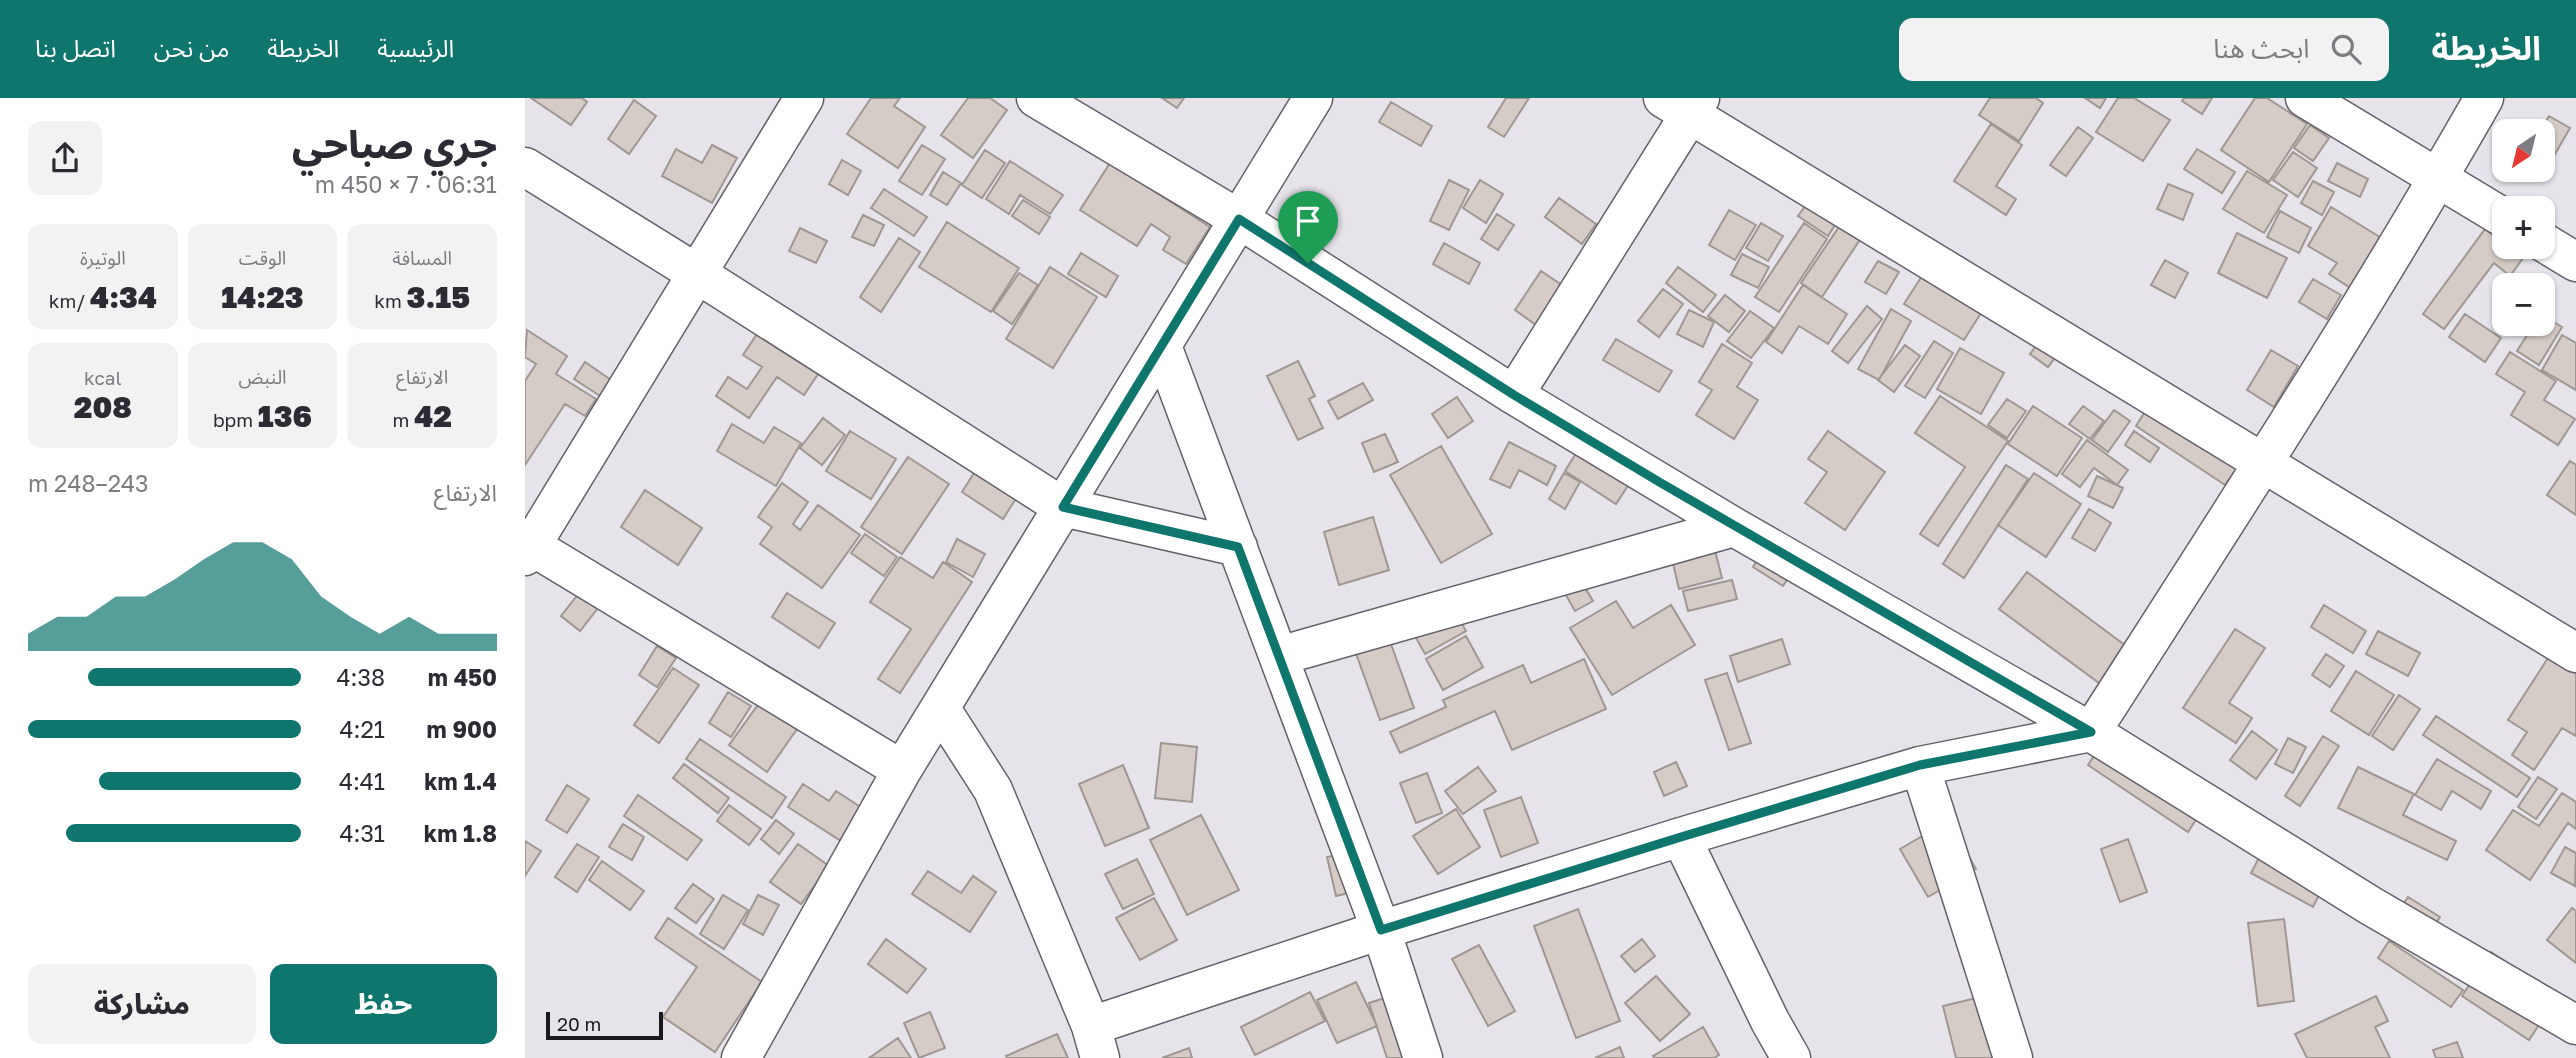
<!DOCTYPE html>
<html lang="ar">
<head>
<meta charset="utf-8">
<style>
  body { margin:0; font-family:"Golos Text","Noto Sans Arabic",sans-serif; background:#f2f2f3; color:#2b2b33; direction:rtl; height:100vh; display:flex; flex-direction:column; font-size:26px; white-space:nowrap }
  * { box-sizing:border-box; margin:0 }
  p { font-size:23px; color:#7c7c81 }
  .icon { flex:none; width:38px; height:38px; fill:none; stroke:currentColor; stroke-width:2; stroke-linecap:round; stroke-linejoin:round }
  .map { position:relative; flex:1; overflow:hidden; direction:ltr }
  .drawer { display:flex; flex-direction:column; background:#fff; width:525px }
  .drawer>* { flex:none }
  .needle { width:46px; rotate:215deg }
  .buttons { position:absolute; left:1967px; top:21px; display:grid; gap:14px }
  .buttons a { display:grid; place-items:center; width:63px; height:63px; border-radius:14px; background:#fff; box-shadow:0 2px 5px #0004; font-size:35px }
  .scale { position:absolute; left:21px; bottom:18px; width:117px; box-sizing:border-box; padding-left:7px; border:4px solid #1a191c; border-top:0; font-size:19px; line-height:24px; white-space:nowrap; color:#1a191c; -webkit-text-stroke:5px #e6e3eb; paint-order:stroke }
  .pin { position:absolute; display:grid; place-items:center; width:60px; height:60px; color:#fff; margin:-72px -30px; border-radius:50% 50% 50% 0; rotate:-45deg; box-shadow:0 0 7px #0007 }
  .pin .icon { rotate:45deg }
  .round { display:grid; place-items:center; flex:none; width:74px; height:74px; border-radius:14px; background:#f2f2f3 }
  .overview { display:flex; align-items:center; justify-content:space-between; height:119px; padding:0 28px }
  h1 { font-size:38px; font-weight:800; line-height:52px }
  .figures { display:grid; grid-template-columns:repeat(3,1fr); gap:10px; height:119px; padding:7px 28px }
  .figures div { display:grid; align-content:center; border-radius:14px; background:#f2f2f3; text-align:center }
  .figures b { font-size:30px; font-weight:800 }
  .figures small { font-size:19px; font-weight:400 }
  .figures p { font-size:19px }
  .chart { height:196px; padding:14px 28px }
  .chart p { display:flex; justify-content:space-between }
  .chart svg { width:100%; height:126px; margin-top:7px; fill:#0f766e; opacity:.7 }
  .button { display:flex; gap:14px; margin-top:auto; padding:14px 28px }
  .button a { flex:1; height:80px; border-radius:14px; background:#0f766e; color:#fff; font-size:28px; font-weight:800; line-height:80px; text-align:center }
  .button a+a { background:#f2f2f3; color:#2b2b33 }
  ul { padding:0 28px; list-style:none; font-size:23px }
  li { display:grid; grid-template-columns:112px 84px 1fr; align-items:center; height:52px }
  li i { height:18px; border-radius:9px; background:#0f766e }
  header { display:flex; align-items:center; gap:42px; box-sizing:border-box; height:98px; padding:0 35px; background:#0f766e; color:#fff }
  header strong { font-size:33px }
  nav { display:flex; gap:38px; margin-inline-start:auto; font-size:24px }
  .search { width:490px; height:63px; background:#f2f2f3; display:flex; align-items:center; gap:18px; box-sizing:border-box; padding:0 24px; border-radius:14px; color:#7c7c81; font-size:26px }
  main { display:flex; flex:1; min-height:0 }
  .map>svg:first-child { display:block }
  .building { fill:#d5ccc7; stroke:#9f9792; stroke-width:2 }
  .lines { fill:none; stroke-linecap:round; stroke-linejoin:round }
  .minor-casing { stroke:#646169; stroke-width:41 }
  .minor { stroke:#fff; stroke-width:38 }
  .route-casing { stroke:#fff; stroke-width:14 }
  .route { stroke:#0f766e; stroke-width:9 }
</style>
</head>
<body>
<header>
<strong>الخريطة</strong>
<div class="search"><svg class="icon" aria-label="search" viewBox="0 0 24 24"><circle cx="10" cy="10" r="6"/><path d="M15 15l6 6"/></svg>ابحث هنا</div>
<nav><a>الرئيسية</a><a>الخريطة</a><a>من نحن</a><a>اتصل بنا</a></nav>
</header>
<main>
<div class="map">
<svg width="2051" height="960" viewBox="0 0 2051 960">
  <rect width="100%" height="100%" fill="#e6e3eb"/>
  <!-- building -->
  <path class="building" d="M 6,0 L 57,0 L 62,4 L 46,27 Z
    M 346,0 L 375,0 L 369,8 L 400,29 L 373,70 L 322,36 Z
    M 443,0 L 465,0 L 482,12 L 448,60 L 416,37 Z
    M 637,0 L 659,0 L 652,10 Z
    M 981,0 L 1004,0 L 979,39 L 963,29 Z
    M 1465,0 L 1511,0 L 1518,5 L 1494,43 L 1454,17 Z
    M 1560,0 L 1581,0 L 1575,10 Z
    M 1593,0 L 1609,0 L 1645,22 L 1618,63 L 1571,34 Z
    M 1659,0 L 1687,0 L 1677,16 L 1657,3 Z
    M 1730,0 L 1742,0 L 1782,26 L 1744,84 L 1696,52 Z
    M 109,2 L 131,18 L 104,56 L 83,41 Z
    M 866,4 L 907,28 L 896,48 L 854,24 Z
    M 2024,18 L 2045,30 L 2022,70 L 2018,67 L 2018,33 L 2015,33 Z
    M 1466,26 L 1497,47 L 1471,88 L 1491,101 L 1481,117 L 1429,83 Z
    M 1785,27 L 1804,40 L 1788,63 L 1769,50 Z
    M 1553,29 L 1568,40 L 1541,78 L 1525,67 Z
    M 187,47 L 212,60 L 187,105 L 137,78 L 151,51 L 177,65 Z
    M 397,47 L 420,61 L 397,97 L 374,83 Z
    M 1672,51 L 1710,74 L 1697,95 L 1659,71 Z
    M 460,52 L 480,65 L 457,100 L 437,87 Z
    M 1768,54 L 1792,70 L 1773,99 L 1748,82 Z
    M 317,62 L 336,73 L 323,97 L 304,86 Z
    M 485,63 L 538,97 L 525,116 L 495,97 L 484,116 L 461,101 Z
    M 585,65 L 685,129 L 661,166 L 638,152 L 645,139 L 626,126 L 612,148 L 555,112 Z
    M 1812,65 L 1843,81 L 1835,99 L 1803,83 Z
    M 1722,73 L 1762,97 L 1739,135 L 1698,111 Z
    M 418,74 L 436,85 L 422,107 L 405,97 Z
    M 924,82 L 944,92 L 924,132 L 905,123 Z
    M 955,82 L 978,96 L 961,125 L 938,110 Z
    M 1788,83 L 1809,94 L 1797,117 L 1776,105 Z
    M 1643,86 L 1668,96 L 1658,122 L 1632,111 Z
    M 359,91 L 402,119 L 389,138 L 346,110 Z
    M 1034,100 L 1071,126 L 1057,146 L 1020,119 Z
    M 1286,100 L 1315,119 L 1303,138 L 1273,118 Z
    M 498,102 L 525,119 L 514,136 L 487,118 Z
    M 1806,109 L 1858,141 L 1827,191 L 1804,176 L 1812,165 L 1783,148 Z
    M 1204,112 L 1231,127 L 1210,162 L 1184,147 Z
    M 1755,113 L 1786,130 L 1774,155 L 1742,139 Z
    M 972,116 L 989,127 L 973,152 L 956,141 Z
    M 338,117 L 359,127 L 349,148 L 327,139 Z
    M 1320,120 L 1340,134 L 1297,199 L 1276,185 Z
    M 422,124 L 494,170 L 466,214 L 394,169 Z
    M 1236,125 L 1258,138 L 1243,163 L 1221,150 Z
    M 1279,125 L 1302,141 L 1254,214 L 1230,199 Z
    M 275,130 L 302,143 L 291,165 L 264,153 Z
    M 1960,131 L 1979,146 L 1979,149 L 1983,149 L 1998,160 L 1985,178 L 1969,165 L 1919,231 L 1898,216 Z
    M 1712,135 L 1762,160 L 1742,200 L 1693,175 Z
    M 374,140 L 395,154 L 356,214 L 335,199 Z
    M 919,145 L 955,165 L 944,186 L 908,166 Z
    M 556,155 L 593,178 L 581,199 L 543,176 Z
    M 1217,156 L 1244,169 L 1233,190 L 1206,177 Z
    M 1640,162 L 1663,175 L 1650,200 L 1626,187 Z
    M 1353,163 L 1374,174 L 1361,196 L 1340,184 Z
    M 1404,167 L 1463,204 L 1439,242 L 1379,206 Z
    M 525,169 L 572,199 L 528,270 L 481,241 Z
    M 1153,169 L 1191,197 L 1178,214 L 1141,185 Z
    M 1016,173 L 1037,187 L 1011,227 L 990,212 Z
    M 494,175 L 513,187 L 487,226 L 468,213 Z
    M 1788,181 L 1816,197 L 1802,221 L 1774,204 Z
    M 1278,187 L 1322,216 L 1303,246 L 1274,228 L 1257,255 L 1241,244 Z
    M 1138,191 L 1158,206 L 1134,239 L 1113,223 Z
    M 1200,197 L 1220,213 L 1204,234 L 1183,218 Z
    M 1342,208 L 1357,221 L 1323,265 L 1307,253 Z
    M 1366,211 L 1386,223 L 1354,282 L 1333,271 Z
    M 1164,212 L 1189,224 L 1178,249 L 1152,236 Z
    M 1225,213 L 1249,230 L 1226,260 L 1202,243 Z
    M 1940,216 L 1976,240 L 1960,264 L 1924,239 Z
    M 2018,218 L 2037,229 L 2014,267 L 1992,253 L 2009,226 L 2018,226 Z
    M 1524,231 L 1541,245 L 1523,269 L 1505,256 Z
    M 2,232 L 42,258 L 31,276 L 71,301 L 60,318 L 40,306 L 0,367 L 0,283 L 11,266 L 0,259 Z
    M 234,233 L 295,273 L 279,297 L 252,279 L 224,320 L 191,298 L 203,279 L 222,291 L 237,269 L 218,257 Z
    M 2037,237 L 2051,245 L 2051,292 L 2017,272 Z
    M 1091,241 L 1147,273 L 1134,294 L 1078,262 Z
    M 1409,243 L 1428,255 L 1400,300 L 1380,288 Z
    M 1197,246 L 1227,265 L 1212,289 L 1233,302 L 1209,341 L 1171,317 L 1187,292 L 1174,284 Z
    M 1380,247 L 1395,258 L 1369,294 L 1353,282 Z
    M 1435,250 L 1479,275 L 1456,316 L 1412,291 Z
    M 1746,252 L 1773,268 L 1749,309 L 1722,292 Z
    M 1985,254 L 2031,283 L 2019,302 L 2050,321 L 2033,347 L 1986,317 L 2000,294 L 1971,276 Z
    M 773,263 L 790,298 L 784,301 L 798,330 L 773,342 L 742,278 Z
    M 60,264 L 89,284 L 78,300 L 49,281 Z
    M 838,285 L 848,302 L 813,321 L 803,303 Z
    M 1415,298 L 1483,343 L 1413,448 L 1395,436 L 1440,369 L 1390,335 Z
    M 932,299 L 948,323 L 923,340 L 907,316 Z
    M 1482,301 L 1501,313 L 1482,340 L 1463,327 Z
    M 1626,304 L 1716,364 L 1700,387 L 1611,328 Z
    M 1508,308 L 1557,340 L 1532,378 L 1483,346 Z
    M 1558,308 L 1579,323 L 1565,341 L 1544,326 Z
    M 1589,312 L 1605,323 L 1583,354 L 1567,342 Z
    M 298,320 L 320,337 L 297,367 L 275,350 Z
    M 207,326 L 239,345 L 249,329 L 276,345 L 251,388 L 192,353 Z
    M 325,333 L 371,361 L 346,401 L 301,373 Z
    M 1303,333 L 1360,374 L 1320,432 L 1280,405 L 1302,374 L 1283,361 Z
    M 1609,333 L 1634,350 L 1625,364 L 1600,347 Z
    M 860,336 L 873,364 L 849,374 L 837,345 Z
    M 1562,342 L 1603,372 L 1592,387 L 1569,370 L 1555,389 L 1537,376 Z
    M 984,344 L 1031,368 L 1022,387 L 994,372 L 985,390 L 965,381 Z
    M 916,348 L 967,436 L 916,465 L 865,377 Z
    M 1055,349 L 1106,383 L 1091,406 L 1040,373 Z
    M 383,359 L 424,386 L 377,456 L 336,429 Z
    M 2045,363 L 2051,367 L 2051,417 L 2022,397 Z
    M 456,364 L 497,391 L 478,421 L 437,394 Z
    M 1481,367 L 1503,381 L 1439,480 L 1418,466 Z
    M 1039,375 L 1055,384 L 1040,411 L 1024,401 Z
    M 1509,375 L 1556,406 L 1521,459 L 1473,427 Z
    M 1572,378 L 1598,390 L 1588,410 L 1563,398 Z
    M 257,385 L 283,404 L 268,426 L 275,432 L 293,407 L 335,437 L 297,490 L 235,446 L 247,429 L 233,419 Z
    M 120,392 L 177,430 L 153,467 L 96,429 Z
    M 1564,411 L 1586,425 L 1570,453 L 1547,440 Z
    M 848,419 L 864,472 L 814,487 L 799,434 Z
    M 1185,433 L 1197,480 L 1154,491 L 1143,444 Z
    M 340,436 L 372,459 L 359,478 L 326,455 Z
    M 432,441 L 460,456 L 448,479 L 421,464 Z
    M 1239,451 L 1270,470 L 1258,488 L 1228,469 Z
    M 375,459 L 408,480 L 418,464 L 447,484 L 375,595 L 353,581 L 386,531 L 345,504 Z
    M 1050,473 L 1068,503 L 1050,513 L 1033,483 Z
    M 1502,474 L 1605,551 L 1578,588 L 1474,511 Z
    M 1207,482 L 1212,501 L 1163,513 L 1158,493 Z
    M 58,490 L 77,505 L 55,533 L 36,518 Z
    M 262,495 L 310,525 L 294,550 L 247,519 Z
    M 1091,503 L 1108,530 L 1146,507 L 1170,547 L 1087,597 L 1045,530 Z
    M 1799,507 L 1841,533 L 1828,555 L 1786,529 Z
    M 927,508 L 941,533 L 900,556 L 886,531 Z
    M 858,524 L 889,610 L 855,622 L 824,536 Z
    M 1710,531 L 1740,550 L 1704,605 L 1727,620 L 1711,645 L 1658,610 Z
    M 1853,533 L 1895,555 L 1883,578 L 1841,556 Z
    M 941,538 L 958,569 L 918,592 L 901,561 Z
    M 1257,541 L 1265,566 L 1213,584 L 1205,558 Z
    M 2032,546 L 2051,558 L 2051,638 L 2037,630 L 2009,672 L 1987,657 L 2002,634 L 1983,622 Z
    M 132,548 L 151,560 L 132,589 L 114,577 Z
    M 1801,556 L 1819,568 L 1805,589 L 1787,577 Z
    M 1059,561 L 1081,611 L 987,652 L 970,613 L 875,655 L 865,634 L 921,609 L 918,602 L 998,567 L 1006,585 Z
    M 148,570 L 174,587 L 134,645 L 109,627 Z
    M 1831,573 L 1869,597 L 1844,637 L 1806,613 Z
    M 1202,575 L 1226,645 L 1204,652 L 1180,582 Z
    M 203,594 L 226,608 L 206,639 L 184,625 Z
    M 1874,597 L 1895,611 L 1868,652 L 1847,638 Z
    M 235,604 L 272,631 L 242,674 L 204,647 Z
    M 1911,618 L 2005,680 L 1992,699 L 1898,637 Z
    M 1586,632 L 1686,698 L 1663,734 L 1563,667 Z
    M 1727,633 L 1752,652 L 1731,681 L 1705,662 Z
    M 1798,638 L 1814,648 L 1775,708 L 1760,698 Z
    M 1763,640 L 1781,649 L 1768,675 L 1750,666 Z
    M 175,641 L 261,699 L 247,720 L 161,661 Z
    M 636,645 L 672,649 L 667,704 L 630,700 Z
    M 1912,661 L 1966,693 L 1956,711 L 1927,693 L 1916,712 L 1890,697 Z
    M 1151,664 L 1162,688 L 1139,698 L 1129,674 Z
    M 159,666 L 204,700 L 193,715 L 148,680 Z
    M 598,667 L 624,730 L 580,748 L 554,686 Z
    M 953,669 L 971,693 L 938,716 L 920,693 Z
    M 1833,669 L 1889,696 L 1878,717 L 1931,743 L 1922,762 L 1813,710 Z
    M 902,675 L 917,715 L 891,725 L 875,685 Z
    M 2013,679 L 2032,691 L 2011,721 L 1993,709 Z
    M 278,686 L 304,703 L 311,693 L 337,710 L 316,743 L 263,709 Z
    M 42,687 L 64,701 L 42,735 L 21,722 Z
    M 2037,695 L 2051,704 L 2051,731 L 2043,725 L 2005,782 L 1961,752 L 1988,712 L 2014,728 Z
    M 113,697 L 177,742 L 162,762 L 99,718 Z
    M 996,699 L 1013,745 L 976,759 L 959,712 Z
    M 204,707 L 236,731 L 224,747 L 192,723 Z
    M 931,711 L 955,749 L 913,776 L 888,738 Z
    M 676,717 L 714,792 L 662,817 L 625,742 Z
    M 251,722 L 269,736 L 254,756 L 236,741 Z
    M 1423,723 L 1451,771 L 1403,799 L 1375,751 Z
    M 98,726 L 119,739 L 107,762 L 84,749 Z
    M 1745,739 L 1807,772 L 1788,809 L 1726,775 Z
    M 1603,741 L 1622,794 L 1595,804 L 1576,751 Z
    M 0,743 L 16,753 L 0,778 Z
    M 52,746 L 74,759 L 52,794 L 30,779 Z
    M 273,746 L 304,768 L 276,806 L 245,784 Z
    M 2040,749 L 2051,755 L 2050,788 L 2026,775 Z
    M 833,753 L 841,791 L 811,798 L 802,759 Z
    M 612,761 L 629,796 L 598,811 L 580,776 Z
    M 77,763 L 119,793 L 105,812 L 64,782 Z
    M 403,773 L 436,795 L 448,778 L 471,794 L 445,834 L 387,796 Z
    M 168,786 L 189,801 L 171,825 L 150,810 Z
    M 198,797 L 223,812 L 199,851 L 175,836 Z
    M 233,797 L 254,807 L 238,837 L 218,826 Z
    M 1883,799 L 1915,819 L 1890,856 L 1859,836 Z
    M 629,800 L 652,842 L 615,862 L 591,820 Z
    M 2047,810 L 2051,813 L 2051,865 L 2022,842 Z
    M 1053,811 L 1095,923 L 1051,940 L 1009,828 Z
    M 143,820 L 237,884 L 190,954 L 138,919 L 172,869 L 130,840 Z
    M 1759,821 L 1769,903 L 1733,908 L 1723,825 Z
    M 361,841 L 401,871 L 382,895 L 343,866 Z
    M 1117,841 L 1130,858 L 1110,874 L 1096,858 Z
    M 1864,843 L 1938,892 L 1926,909 L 1853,860 Z
    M 954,847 L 990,913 L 963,928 L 927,861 Z
    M 1966,854 L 2033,898 L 2004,942 L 1937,898 Z
    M 1131,878 L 1165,916 L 1135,943 L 1100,905 Z
    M 831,884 L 852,928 L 812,945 L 792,902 Z
    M 785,894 L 800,923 L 730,957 L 716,929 Z
    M 872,896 L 894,960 L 862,960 L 844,905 Z
    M 1468,896 L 1483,960 L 1431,960 L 1418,908 Z
    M 1851,898 L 1863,923 L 1850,929 L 1865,960 L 1782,960 L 1770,936 Z
    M 405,914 L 420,950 L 394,960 L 379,925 Z
    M 1178,929 L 1194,957 L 1189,960 L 1130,960 L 1128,958 Z
    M 532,936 L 543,960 L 482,960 L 481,958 Z
    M 373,940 L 386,960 L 344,960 Z
    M 1932,944 L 1938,960 L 1911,960 L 1908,952 Z
    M 1095,949 L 1099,960 L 1070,960 Z
    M 664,950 L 667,960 L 637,960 Z"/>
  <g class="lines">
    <defs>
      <path id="minor" d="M 511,0 L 714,121 L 989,297 L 1209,429 L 1566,634 L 1846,808 L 2051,927
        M 1138,0 L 2051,555
        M 1780,0 L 1979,120
        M 0,69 L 171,175 L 538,409 L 713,449
        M 2018,144 L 2051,164
        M 637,248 L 856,832 L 898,960
        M 989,297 L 1175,0
        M 0,444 L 377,672
        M 0,458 L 279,0
        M 754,558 L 1209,429
        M 416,611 L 468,692 L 566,928 L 575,960
        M 1395,668 L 1488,960
        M 1156,739 L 1245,923 L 1266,960
        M 566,928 L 856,832 L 1156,739 L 1395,668 L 1566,634 C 1700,425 1836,216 1959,0
        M 216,960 L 377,672 L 788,0"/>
    </defs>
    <!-- minor casing -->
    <use href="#minor" class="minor-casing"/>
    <!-- minor -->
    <use href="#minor" class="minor"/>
  </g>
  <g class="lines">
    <defs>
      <path id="route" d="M 714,121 L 989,297 L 1136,385 L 1566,634 L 1395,667 L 1156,739 L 856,832 L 713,449 L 538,409 Z"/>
    </defs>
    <!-- route casing -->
    <use href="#route" class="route-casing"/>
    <!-- route -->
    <use href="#route" class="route"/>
  </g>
</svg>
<div class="buttons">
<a><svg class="needle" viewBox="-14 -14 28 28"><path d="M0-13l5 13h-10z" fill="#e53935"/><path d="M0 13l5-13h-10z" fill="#7c7c81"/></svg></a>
<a>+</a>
<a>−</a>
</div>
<div class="scale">20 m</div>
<div class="pin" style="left:783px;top:165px;background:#1e9e55"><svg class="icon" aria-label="arrive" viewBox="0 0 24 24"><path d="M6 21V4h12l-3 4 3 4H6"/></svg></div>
</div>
<section class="drawer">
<div class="overview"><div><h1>جري صباحي</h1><p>06:31 · 7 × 450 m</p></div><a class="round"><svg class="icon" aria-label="share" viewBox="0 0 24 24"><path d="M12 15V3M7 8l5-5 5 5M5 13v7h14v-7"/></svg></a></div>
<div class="figures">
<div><p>المسافة</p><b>3.15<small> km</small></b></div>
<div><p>الوقت</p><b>14:23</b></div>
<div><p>الوتيرة</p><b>4:34<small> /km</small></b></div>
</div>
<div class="figures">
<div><p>الارتفاع</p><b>42<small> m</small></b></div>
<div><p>النبض</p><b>136<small> bpm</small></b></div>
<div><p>kcal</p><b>208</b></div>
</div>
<div class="chart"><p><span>الارتفاع</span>243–248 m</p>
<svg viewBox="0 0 160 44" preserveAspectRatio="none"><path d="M0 44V38L10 32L20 32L30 25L40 25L50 19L60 12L70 6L80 6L90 12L100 25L110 32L120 38L130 32L140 38L150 38L160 38V44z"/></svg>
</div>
<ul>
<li><b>450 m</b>4:38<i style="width:78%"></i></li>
<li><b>900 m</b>4:21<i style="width:100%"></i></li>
<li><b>1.4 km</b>4:41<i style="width:74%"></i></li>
<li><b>1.8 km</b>4:31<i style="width:86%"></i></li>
</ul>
<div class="button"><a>حفظ</a><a>مشاركة</a></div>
</section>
</main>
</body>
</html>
